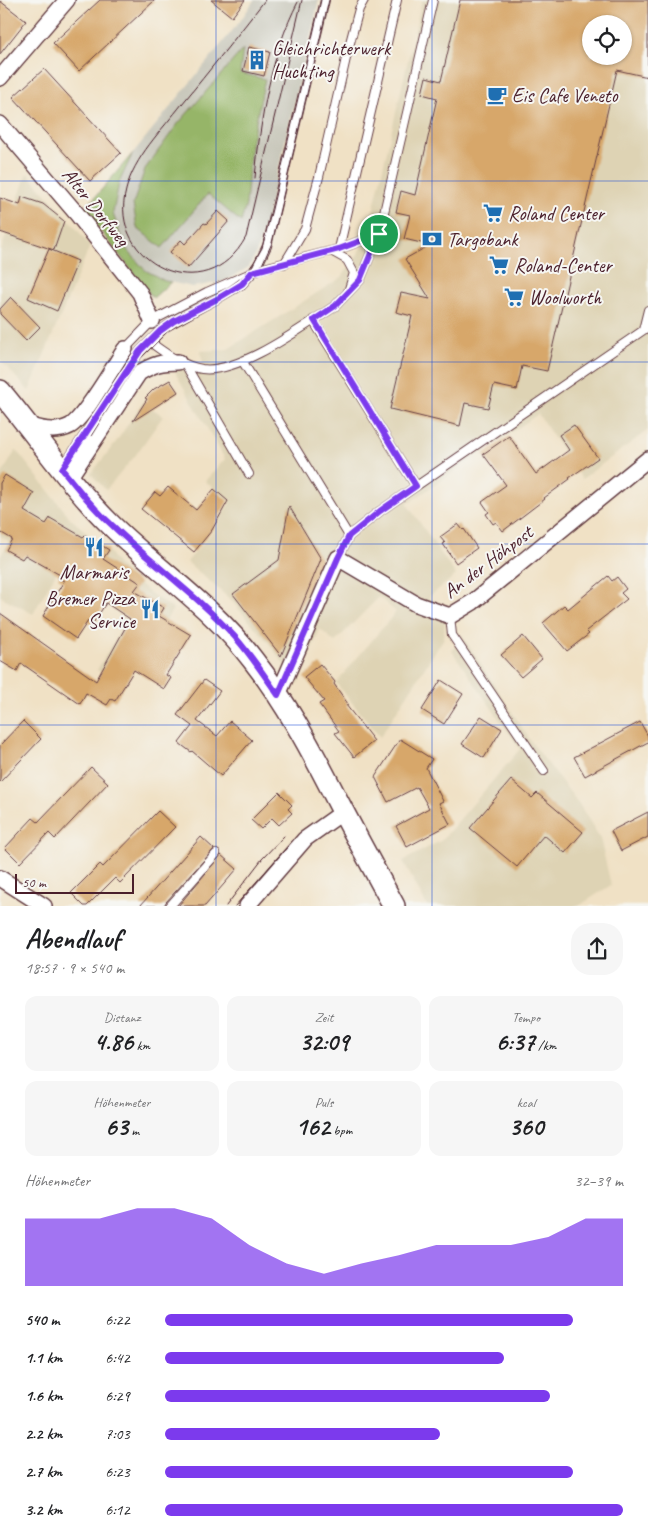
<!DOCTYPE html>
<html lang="de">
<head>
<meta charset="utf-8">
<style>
  body { margin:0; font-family:Caveat,sans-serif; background:#f6f6f6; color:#202124; height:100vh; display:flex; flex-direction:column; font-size:19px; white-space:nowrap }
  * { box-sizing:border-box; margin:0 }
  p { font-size:16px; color:#757577 }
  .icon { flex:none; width:28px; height:28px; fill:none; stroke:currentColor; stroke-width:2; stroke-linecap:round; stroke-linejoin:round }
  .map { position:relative; height:906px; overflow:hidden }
  .details { display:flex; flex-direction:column; background:#fff; flex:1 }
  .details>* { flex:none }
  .buttons { position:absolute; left:582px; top:15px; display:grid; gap:10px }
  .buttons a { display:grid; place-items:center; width:50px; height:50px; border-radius:50%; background:#fff; box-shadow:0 1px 4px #0004; font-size:25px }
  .scale { position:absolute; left:15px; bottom:12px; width:119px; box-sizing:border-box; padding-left:5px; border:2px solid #4a1f2b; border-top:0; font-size:14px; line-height:18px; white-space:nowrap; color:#4a1f2b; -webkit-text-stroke:4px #f6f6f2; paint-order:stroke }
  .pin { position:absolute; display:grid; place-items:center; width:42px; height:42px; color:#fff; margin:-21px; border:2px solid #fff; border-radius:50%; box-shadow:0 1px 5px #0007 }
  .round { display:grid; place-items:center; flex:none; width:52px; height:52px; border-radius:20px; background:#f6f6f6 }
  .summary { display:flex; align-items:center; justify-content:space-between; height:85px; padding:0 25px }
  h1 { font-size:28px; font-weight:700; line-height:38px }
  .figures { display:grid; grid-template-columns:repeat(3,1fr); gap:8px; height:85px; padding:5px 25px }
  .figures div { display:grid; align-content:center; border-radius:12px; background:#f6f6f6; text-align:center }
  .figures b { font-size:25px; font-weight:700 }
  .figures small { font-size:14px; font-weight:400 }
  .figures p { font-size:14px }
  .chart { height:140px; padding:10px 25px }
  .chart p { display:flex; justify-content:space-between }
  .chart svg { width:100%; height:90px; margin-top:5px; fill:#7c3aed; opacity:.7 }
  ul { padding:0 25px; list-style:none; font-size:16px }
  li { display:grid; grid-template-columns:80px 60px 1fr; align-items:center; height:38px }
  li i { height:12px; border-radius:6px; background:#7c3aed }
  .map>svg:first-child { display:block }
  .built { fill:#ded3b4; fill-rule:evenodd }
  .industrial { fill:#c6c5b8; fill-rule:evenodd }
  .forest { fill:#96b568; stroke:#706a4a }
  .building { fill:#d7a76b; fill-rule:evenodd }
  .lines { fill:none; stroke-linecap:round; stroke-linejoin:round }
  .lane-casing { stroke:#633c42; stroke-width:10 }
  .street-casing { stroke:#633c42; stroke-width:18 }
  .secondary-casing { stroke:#633c42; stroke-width:24 }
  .lane { stroke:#fff; stroke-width:8 }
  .street { stroke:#fff; stroke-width:15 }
  .secondary { stroke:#fff; stroke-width:21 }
  .tram { stroke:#4a1f2b; stroke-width:1 }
  .route-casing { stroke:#fff; stroke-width:10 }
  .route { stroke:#7c3aed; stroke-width:6 }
  .grid { fill:none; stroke:#1d4ed8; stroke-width:1; stroke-opacity:0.55 }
  .labels { text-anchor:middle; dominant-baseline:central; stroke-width:4; stroke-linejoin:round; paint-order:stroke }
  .poi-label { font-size:20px; fill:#4a1f2b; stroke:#f6f6f2; text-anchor:start }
  .street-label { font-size:20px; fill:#4a1f2b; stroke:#f6f6f2 }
</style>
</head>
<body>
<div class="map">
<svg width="648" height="906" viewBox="0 0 648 906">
  <rect width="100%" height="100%" fill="#f6f6f2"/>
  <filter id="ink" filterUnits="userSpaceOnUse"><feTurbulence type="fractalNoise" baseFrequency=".02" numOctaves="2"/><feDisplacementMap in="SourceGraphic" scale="10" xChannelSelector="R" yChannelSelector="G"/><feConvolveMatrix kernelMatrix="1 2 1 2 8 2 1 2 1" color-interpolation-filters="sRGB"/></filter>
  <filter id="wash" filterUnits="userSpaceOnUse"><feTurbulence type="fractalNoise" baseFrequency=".0096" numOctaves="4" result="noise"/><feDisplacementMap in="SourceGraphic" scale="20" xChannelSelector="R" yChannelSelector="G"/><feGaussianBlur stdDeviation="1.12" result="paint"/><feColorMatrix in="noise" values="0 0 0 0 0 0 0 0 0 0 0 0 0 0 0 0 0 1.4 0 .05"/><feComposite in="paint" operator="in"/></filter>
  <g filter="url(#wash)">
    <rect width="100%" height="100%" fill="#f0e1c5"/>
    <!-- built -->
    <path class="built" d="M 422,0 L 648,0 L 648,430 L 582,479 L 538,414 L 407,504 L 456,575 L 430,596 L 427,608 L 445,620 L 444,638 L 380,737 L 336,683 L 396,612 L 379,597 L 335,642 L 320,629 L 298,684 L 268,642 L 231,600 L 187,562 L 213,531 L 230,502 L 205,481 L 225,459 L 176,374 L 177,363 L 205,370 L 200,351 L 228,349 L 342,277 L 358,254 L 371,220 ZM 591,24 L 624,24 L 624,56 L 591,56 Z
      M 27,173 L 72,223 L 90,246 L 29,391 L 0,360 L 0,253 Z
      M 143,402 L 163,416 L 135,456 L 106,490 L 91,474 L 116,442 Z
      M 16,450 L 71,519 L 110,553 L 117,564 L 150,593 L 173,609 L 124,686 L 97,670 L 127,620 L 107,605 L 115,590 L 66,555 L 33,614 L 0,596 L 0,557 L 9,541 L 0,536 L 0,477 Z
      M 462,635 L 532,743 L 579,804 L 600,838 L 611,885 L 579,906 L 427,906 L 403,861 L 442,840 L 520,749 L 452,651 Z"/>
    <!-- industrial -->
    <path class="industrial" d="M 254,0 L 319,0 L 267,217 L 257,251 L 249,267 L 225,281 L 193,287 L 165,281 L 145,270 L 123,245 L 113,213 L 119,183 L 133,153 L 241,20 ZM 243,50 L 240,73 L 265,79 L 251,145 L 246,205 L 241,222 L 209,194 L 145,169 L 177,125 Z"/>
    <!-- forest -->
    <path class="forest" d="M 243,49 L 240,73 L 265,79 L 251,145 L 246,205 L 241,222 L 208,194 L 162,248 L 137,228 L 133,204 L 145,169 L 177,125 Z
      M 133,153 L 119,183 L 113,213 L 123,245 L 145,270 L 165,281 L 171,282 L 153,298 L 84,210 Z"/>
    <g id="blocks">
      <!-- building -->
      <path class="building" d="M 100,0 L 155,0 L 79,71 L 53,43 Z
        M 211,0 L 245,0 L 232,17 Z
        M 460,0 L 648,0 L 648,77 L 617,70 L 547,371 L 522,366 L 517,390 L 494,385 L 488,408 L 465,403 L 460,426 L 390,409 L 412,316 L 396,312 L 401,293 L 430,299 L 405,259 L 430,245 L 404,239 L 410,215 L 396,212 L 401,191 L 415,195 L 437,98 L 422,94 L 426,77 L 441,81 ZM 591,24 L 624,24 L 624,56 L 591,56 Z
        M 0,1 L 26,21 L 0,54 Z
        M 249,47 L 270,52 L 264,76 L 243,71 Z
        M 44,69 L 121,153 L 90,181 L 13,97 Z
        M 22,197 L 43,204 L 64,221 L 54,250 L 0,232 L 0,198 L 20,205 Z
        M 218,211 L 229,221 L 188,268 L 170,252 L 181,240 L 185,244 L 204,223 L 206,224 Z
        M 49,249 L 78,261 L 57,311 L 28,298 Z
        M 11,297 L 40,327 L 26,341 L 0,314 L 0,309 Z
        M 170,380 L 178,392 L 133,421 L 147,399 L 145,398 L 154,389 Z
        M 574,425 L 598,458 L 569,478 L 570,479 L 544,498 L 545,499 L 503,531 L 496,522 L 493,524 L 486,514 L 489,512 L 482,502 L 506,485 L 483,454 L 509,436 L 536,474 L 569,450 L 559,435 Z
        M 5,475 L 34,493 L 24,511 L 46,524 L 50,518 L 83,537 L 85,535 L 109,550 L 103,559 L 140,583 L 134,591 L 164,608 L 159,616 L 191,635 L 166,675 L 171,678 L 164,689 L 134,670 L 115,701 L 111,699 L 107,705 L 86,693 L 80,704 L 21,663 L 17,671 L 0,661 L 0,613 L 96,681 L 130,619 L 106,603 L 92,625 L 88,621 L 76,639 L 43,616 L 64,581 L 58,578 L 60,575 L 25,555 L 22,559 L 6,550 L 12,539 L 0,532 L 0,483 Z
        M 168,487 L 196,510 L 214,489 L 228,501 L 212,530 L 194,552 L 141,509 L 155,492 L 160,496 Z
        M 289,506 L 321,559 L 281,656 L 233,594 L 279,560 Z
        M 458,524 L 463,530 L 464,529 L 477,548 L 456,563 L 443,544 L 445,543 L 440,537 Z
        M 608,576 L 612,581 L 617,577 L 626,589 L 621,593 L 627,599 L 586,631 L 589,634 L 567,651 L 543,623 L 564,605 L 568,609 Z
        M 523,636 L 542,659 L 521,677 L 501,655 Z
        M 320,664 L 335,682 L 334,684 L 348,704 L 346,705 L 374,741 L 354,757 L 335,733 L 339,731 L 319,704 L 324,701 L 304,677 Z
        M 204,680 L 220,691 L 197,721 L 217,736 L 230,721 L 252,740 L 221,776 L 192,751 L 191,752 L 179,743 L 192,726 L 177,715 Z
        M 441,680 L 463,694 L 444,724 L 422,710 Z
        M 481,716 L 502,729 L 484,758 L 462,744 Z
        M 23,721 L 41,739 L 0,782 L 0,745 Z
        M 640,722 L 648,736 L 648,742 L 585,776 L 574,757 Z
        M 400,739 L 432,759 L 426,768 L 443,801 L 439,803 L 450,824 L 407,847 L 396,826 L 429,808 L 417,787 L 388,802 L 375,777 Z
        M 91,767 L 108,783 L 55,839 L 49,833 L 20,863 L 5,848 L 33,818 L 38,822 Z
        M 511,780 L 532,798 L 537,793 L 583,832 L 565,853 L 544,835 L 517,867 L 470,828 Z
        M 279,792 L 292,805 L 288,809 L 292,813 L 279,825 L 272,818 L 261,829 L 251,820 Z
        M 158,811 L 175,827 L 120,883 L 115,878 L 87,906 L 84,906 L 71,893 L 100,864 L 103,867 Z
        M 648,812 L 648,837 L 621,851 L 611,831 Z
        M 201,837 L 214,849 L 166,902 L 164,906 L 140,906 Z
        M 221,855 L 237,869 L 205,906 L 178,906 Z"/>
    </g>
  </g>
  <g filter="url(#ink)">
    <use href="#blocks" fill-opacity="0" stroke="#633c42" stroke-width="1"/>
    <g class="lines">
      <defs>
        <path id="lane" d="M 339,249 L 397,0
          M 331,251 L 347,260 L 354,273 L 348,292
          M 284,264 L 305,229 L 319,177 L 347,54 L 359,9 L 364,0
          M 313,320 L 416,486
          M 643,330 L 648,310
          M 154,337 L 154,345 C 169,356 184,366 202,369 C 237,374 297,331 326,312 L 335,306 L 360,280 L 379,234 L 433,0
          M 125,349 L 152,321 L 207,292 L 260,269 L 339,249 L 379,234
          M 243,362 L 349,536
          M 185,364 L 249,474
          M 63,467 L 140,351 L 160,331 L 174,321 L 217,299 L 242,284 L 256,269 L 267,246 L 325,0
          M 338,558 L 349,536 L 380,511 L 648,327
          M 450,616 L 452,635 L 544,771
          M 170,906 L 216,854"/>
        <path id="street" d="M 0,78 L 67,0
          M 0,124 L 77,214 L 140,293 L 152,321
          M 28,425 C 42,430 57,433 70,426 C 84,418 115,365 125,349
          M 69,478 L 139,373 C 154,364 161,362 178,362
          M 278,695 L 338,558 L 416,604 L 450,616 L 473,602 L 648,459
          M 0,878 L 44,906
          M 247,906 L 305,839 L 343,812"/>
        <path id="secondary" d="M 0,391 C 37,435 69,484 111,525 C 158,571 213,607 253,660 C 286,702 311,749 335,796 C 354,833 374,869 394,906"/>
      </defs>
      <!-- lane casing -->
      <use href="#lane" class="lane-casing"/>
      <!-- street casing -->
      <use href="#street" class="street-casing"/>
      <!-- secondary casing -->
      <use href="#secondary" class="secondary-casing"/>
      <!-- lane -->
      <use href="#lane" class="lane"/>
      <!-- street -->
      <use href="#street" class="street"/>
      <!-- secondary -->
      <use href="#secondary" class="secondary"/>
      <!-- tram -->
      <path class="tram" d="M 265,0 C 238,35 210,70 182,104 C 162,130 134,157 126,190 C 107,262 206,312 246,237 L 302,0
        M 255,178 C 260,121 271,53 298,2
        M 82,431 L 129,357 L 162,324 L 226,289 L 244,276 L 254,262 L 262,248 L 272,209 L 321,0
        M 91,436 L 137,362 L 168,331 L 245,288 L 261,267 L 272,243 L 329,0
        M 226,906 L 262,859 L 284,836
        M 235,906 L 289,845"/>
    </g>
  </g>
  <g class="lines" filter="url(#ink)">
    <defs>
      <path id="route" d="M 379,234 L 360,280 L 335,306 L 314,320 L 416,486 L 380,511 L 349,536 L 338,558 L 278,695 C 264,675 251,655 235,637 C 198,596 152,564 113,526 C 94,509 78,489 62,469 L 140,351 L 160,331 L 174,321 L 217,299 L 242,284 L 252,272 L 339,249 Z"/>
    </defs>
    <!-- route casing -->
    <use href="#route" class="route-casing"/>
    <!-- route -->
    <use href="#route" class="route"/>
  </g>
  <!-- grid -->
  <path class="grid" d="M 216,0 L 216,906M 432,0 L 432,906M 0,181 L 648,181M 0,362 L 648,362M 0,544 L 648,544M 0,725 L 648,725"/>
  <!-- icons -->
  <defs>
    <symbol id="building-bare" viewBox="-9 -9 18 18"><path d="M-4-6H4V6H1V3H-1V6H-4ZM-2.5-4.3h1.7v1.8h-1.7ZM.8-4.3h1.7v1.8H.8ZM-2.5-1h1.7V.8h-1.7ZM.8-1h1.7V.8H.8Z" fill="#1f6fb2" stroke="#f6f6f2" stroke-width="2.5" paint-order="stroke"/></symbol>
    <symbol id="cafe-bare" viewBox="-9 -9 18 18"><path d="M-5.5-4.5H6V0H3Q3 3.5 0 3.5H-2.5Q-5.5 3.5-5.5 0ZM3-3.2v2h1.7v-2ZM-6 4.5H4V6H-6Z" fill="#1f6fb2" stroke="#f6f6f2" stroke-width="2.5" paint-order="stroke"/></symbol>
    <symbol id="supermarket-bare" viewBox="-9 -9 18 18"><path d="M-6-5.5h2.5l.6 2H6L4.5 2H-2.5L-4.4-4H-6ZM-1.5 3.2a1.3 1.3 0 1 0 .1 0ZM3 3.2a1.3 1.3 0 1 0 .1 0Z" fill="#1f6fb2" stroke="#f6f6f2" stroke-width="2.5" paint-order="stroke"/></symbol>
    <symbol id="bank-bare" viewBox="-9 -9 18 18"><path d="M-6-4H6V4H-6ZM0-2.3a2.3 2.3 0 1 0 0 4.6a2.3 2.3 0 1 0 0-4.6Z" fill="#1f6fb2" stroke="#f6f6f2" stroke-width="2.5" paint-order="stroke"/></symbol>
    <symbol id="restaurant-bare" viewBox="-9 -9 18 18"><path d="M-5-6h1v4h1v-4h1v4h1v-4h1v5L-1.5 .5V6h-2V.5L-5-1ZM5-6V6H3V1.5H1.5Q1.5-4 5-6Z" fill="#1f6fb2" stroke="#f6f6f2" stroke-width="2.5" paint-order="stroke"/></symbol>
  </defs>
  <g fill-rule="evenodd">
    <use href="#building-bare" x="243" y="46" width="28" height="28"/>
    <use href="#cafe-bare" x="483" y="81" width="28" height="28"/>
    <use href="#supermarket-bare" x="479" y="199" width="28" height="28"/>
    <use href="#bank-bare" x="418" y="225" width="28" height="28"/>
    <use href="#supermarket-bare" x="485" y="251" width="28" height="28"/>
    <use href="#supermarket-bare" x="500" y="283" width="28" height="28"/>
    <use href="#restaurant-bare" x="80" y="533" width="28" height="28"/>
    <use href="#restaurant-bare" x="136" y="595" width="28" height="28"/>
  </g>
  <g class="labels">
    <!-- poi labels -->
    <g class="poi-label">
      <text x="272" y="48">Gleichrichterwerk<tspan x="272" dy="23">Huchting</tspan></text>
      <text x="512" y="95">Eis Cafe Veneto</text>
      <text x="508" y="213">Roland Center</text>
      <text x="447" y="239">Targobank</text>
      <text x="514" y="265">Roland-Center</text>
      <text x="529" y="297">Woolworth</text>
      <text x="94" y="572" text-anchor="middle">Marmaris</text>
      <text x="135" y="598" text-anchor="end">Bremer Pizza<tspan x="135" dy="23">Service</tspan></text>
    </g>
    <!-- street labels -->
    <g class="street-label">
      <text transform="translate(96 207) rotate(51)">Alter Dorfweg</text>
      <text transform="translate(488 562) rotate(-37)">An der Höhpost</text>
    </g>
  </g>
</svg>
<div class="buttons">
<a><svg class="icon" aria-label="locate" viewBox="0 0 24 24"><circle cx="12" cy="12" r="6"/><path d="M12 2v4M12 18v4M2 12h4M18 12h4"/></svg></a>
</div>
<div class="scale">50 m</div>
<div class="pin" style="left:379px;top:234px;background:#1e9e55"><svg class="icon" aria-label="arrive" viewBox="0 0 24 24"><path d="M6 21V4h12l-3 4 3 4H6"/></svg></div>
</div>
<section class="details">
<div class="summary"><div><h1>Abendlauf</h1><p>18:57 · 9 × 540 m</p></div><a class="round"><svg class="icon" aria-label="share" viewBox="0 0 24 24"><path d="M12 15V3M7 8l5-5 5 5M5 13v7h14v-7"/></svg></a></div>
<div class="figures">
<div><p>Distanz</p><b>4.86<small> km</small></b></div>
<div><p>Zeit</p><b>32:09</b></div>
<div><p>Tempo</p><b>6:37<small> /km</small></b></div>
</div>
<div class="figures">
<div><p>Höhenmeter</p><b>63<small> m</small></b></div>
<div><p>Puls</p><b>162<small> bpm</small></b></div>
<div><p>kcal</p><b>360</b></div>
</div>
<div class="chart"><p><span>Höhenmeter</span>32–39 m</p>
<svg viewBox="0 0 160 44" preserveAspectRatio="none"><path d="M0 44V11L10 11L20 11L30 6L40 6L50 11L60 24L70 33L80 38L90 33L100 29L110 24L120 24L130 24L140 20L150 11L160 11V44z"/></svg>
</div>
<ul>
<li><b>540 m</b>6:22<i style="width:89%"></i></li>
<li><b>1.1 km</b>6:42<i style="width:74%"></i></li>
<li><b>1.6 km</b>6:29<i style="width:84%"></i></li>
<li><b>2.2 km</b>7:03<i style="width:60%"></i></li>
<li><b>2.7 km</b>6:23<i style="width:89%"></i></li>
<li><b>3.2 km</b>6:12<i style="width:100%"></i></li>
</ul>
</section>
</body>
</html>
